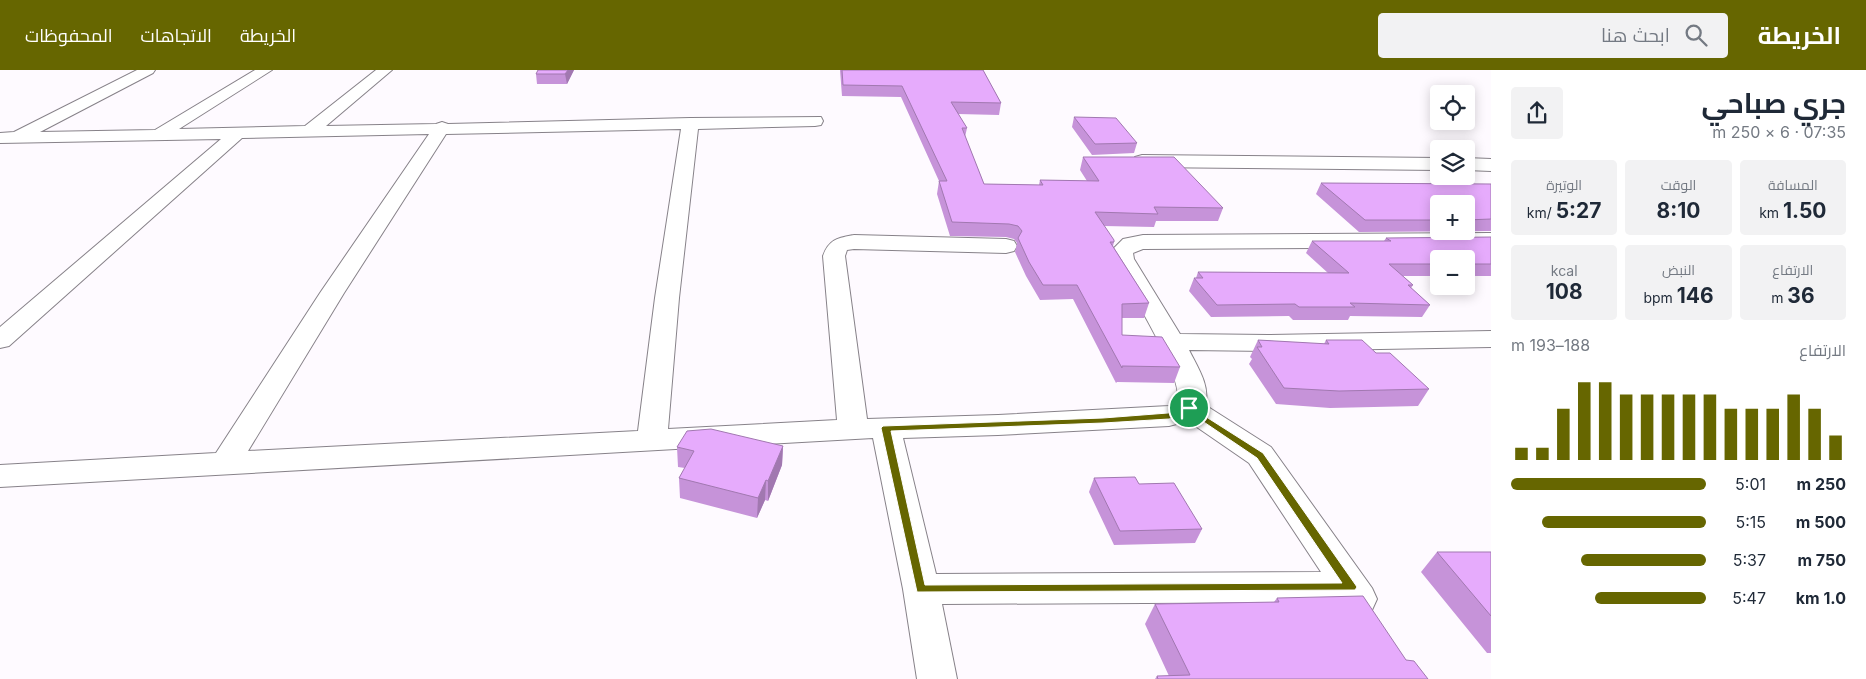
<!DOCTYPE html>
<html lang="ar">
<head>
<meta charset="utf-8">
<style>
  body { margin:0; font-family:Inter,Cairo,sans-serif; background:#f2f2f3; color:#1f2937; direction:rtl; height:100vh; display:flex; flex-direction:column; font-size:19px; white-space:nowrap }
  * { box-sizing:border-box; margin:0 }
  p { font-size:16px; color:#747a83 }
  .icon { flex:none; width:28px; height:28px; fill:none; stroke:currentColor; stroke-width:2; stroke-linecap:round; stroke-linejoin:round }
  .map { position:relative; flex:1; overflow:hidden; direction:ltr }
  .sheet { display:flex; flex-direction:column; background:#fff; width:375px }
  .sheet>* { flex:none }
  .tools { position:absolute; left:1430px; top:15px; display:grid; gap:10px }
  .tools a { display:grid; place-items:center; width:45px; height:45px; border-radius:5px; background:#fff; box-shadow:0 2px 12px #0003; font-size:25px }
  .pin { position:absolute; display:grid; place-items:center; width:42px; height:42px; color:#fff; margin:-21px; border:2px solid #fff; border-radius:50%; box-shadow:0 1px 5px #0007 }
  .round { display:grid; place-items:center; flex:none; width:52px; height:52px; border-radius:5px; background:#f2f2f3 }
  .overview { display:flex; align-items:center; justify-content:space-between; height:85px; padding:0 20px }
  h1 { font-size:28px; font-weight:700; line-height:38px }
  .stats { display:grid; grid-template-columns:repeat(3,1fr); gap:8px; height:85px; padding:5px 20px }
  .stats div { display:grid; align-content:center; border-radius:5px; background:#f2f2f3; text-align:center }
  .stats b { font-size:21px; font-weight:700 }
  .stats small { font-size:14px; font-weight:400 }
  .stats p { font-size:14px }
  .chart { height:140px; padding:10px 20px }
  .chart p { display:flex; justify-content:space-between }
  .chart svg { width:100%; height:90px; margin-top:5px; stroke:#660; stroke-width:6 }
  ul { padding:0 20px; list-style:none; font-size:16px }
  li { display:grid; grid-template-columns:80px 60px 1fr; align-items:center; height:38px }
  li i { height:12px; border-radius:6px; background:#660 }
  header { display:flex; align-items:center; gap:30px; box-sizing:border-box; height:70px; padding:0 25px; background:#660; color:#fff }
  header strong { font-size:24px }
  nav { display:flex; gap:28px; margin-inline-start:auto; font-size:18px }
  .search { width:350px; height:45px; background:#f2f2f3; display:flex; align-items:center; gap:12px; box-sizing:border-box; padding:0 18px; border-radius:5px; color:#747a83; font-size:19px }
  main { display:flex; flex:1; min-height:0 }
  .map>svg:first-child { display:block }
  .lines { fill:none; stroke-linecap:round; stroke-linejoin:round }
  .minor-casing { stroke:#878289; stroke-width:2 }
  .minor { fill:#fff; fill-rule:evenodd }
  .wall { fill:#c693d9; fill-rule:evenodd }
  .shaded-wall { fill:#a178b0 }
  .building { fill:#e6abfc; stroke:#a178b0 }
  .route { fill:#660; stroke:#fff; fill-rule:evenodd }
</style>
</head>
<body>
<header>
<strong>الخريطة</strong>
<div class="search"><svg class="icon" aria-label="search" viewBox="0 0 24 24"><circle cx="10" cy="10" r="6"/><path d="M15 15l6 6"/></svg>ابحث هنا</div>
<nav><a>الخريطة</a><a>الاتجاهات</a><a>المحفوظات</a></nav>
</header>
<main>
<section class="sheet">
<div class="overview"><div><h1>جري صباحي</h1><p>07:35 · 6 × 250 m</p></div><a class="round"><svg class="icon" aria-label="share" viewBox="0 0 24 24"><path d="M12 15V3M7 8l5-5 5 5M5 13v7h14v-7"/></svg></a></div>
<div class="stats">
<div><p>المسافة</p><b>1.50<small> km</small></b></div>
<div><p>الوقت</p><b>8:10</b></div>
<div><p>الوتيرة</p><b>5:27<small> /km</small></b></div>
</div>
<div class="stats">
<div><p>الارتفاع</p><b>36<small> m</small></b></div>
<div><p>النبض</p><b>146<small> bpm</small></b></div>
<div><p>kcal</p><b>108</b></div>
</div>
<div class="chart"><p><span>الارتفاع</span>188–193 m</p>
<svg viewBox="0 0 160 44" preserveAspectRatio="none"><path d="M5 44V38M15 44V38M25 44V19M35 44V6M45 44V6M55 44V12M65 44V12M75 44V12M85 44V12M95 44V12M105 44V19M115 44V19M125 44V19M135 44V12M145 44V19M155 44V32"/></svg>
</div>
<ul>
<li><b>250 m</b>5:01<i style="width:100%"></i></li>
<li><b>500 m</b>5:15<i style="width:84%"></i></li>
<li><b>750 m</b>5:37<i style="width:64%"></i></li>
<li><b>1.0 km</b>5:47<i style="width:57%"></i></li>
</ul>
</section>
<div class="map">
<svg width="1491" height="609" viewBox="0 0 1491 609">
  <rect width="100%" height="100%" fill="#fefaff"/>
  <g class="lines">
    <defs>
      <path id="minor" d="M 137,0 L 155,0 L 153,3 L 40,62 L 155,60 L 255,0 L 272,0 L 179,59 L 305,56 L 376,0 L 392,0 L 326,56 L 436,54 L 442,52 L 448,54 L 690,48 L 821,47 L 823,51 L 821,55 L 815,56 L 698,59 L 679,228 L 668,359 L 837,350 L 823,186 C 829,169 838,168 854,165 L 1006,169 L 1014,171 L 1017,176 L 1014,181 L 1006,183 L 854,179 L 847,180 L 845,186 L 867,349 L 998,345 L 1169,336 L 1176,334 C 1190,314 1124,211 1112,189 L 1111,181 L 1123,169 L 1143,165 L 1491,163 L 1491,177 L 1143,179 L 1133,183 L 1134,189 L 1180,264 L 1268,265 L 1491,261 L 1491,277 L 1268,281 L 1189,280 C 1197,296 1211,317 1205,335 L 1271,377 L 1372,518 L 1377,529 L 1372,540 C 1358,545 1350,546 1341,532 L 942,534 L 957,609 L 917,609 L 903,519 L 873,368 L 0,417 L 0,395 L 216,383 L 320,223 L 429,64 L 242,68 L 9,276 L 0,278 L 0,257 L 221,69 L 0,73 L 0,63 L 14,62 ZM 681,59 L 655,228 L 638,361 L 248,381 L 344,223 L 446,64 ZM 1188,351 L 1249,393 L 1321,502 L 936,504 L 903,368 L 998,365 L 1169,356 Z
        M 1142,85 L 1439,88 L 1439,100 L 1142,97 L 1135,95 L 1133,91 L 1135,87 Z
        M 1466,88 L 1491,89 L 1491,101 L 1466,100 Z"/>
    </defs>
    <!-- minor casing -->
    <use href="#minor" class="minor-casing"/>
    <!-- minor -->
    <use href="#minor" class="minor"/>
  </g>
  <!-- wall -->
  <path class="wall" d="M 574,0 L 567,14 L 537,14 L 536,4 Z
    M 840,0 L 983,0 L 1001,33 L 999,45 L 958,44 L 967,58 L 965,67 L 984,114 L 1039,115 L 1040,110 L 1087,111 L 1080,100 L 1083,87 L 1223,138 L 1218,151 L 1156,151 L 1154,157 L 1104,156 L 1114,172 L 1113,176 L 1149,233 L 1144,248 L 1122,248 L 1122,265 L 1180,297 L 1174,313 L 1117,312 L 1116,313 L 1073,229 L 1040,230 L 1026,206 L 1015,182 L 1017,173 L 1014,169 L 1006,167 L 950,166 L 937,124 L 939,111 L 901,27 L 842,26 Z
    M 1074,47 L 1137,73 L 1134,83 L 1092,85 L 1072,57 Z
    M 1321,113 L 1491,114 L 1491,161 L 1359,162 L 1316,124 ZM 1439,134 L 1466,134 L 1466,161 L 1439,161 Z
    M 1491,167 L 1491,206 L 1466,206 L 1466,189 L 1439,189 L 1439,206 L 1403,206 L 1413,215 L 1411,218 L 1430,235 L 1422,247 L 1350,246 L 1348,250 L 1293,250 L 1289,246 L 1211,247 L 1189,221 L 1194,208 L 1196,208 L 1198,202 L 1328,203 L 1306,183 L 1312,171 L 1384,171 L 1386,168 Z
    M 1258,270 L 1324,274 L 1326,270 L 1376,283 L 1429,319 L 1418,336 L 1330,338 L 1276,334 L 1249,294 L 1252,289 L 1250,287 Z
    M 783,376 L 782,395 L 768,431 L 765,430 L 757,448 L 680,428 L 679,408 L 685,398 L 678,397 L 677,377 Z
    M 1094,408 L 1139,414 L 1202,459 L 1195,473 L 1114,475 L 1089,422 Z
    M 1437,482 L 1491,482 L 1491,583 L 1487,583 L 1421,502 Z
    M 1277,528 L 1406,590 L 1428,609 L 1155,609 L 1157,606 L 1169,606 L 1145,554 L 1155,534 L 1274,532 Z"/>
  <!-- shaded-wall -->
  <path class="shaded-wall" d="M 568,0 L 574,0 L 567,14 L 565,4 Z
    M 783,376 L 782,395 L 768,431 L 768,411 Z
    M 766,410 L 765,430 L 757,448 L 758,428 Z"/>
  <!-- building -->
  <path class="building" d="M 538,0 L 568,0 L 565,4 L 536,4 Z
    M 842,0 L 983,0 L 1001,33 L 951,32 L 967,58 L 962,58 L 984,114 L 1043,115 L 1040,110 L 1099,111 L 1083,87 L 1174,87 L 1223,138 L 1154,137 L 1158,144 L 1095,142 L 1114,170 L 1114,172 L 1110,172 L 1149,233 L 1122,234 L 1122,265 L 1162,267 L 1180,297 L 1122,296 L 1122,298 L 1077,215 L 1043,215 L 1029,192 L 1018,168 L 1022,161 L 1018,156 L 1009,154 L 952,152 L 939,111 L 947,111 L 902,16 L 843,15 Z
    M 1074,47 L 1116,48 L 1137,73 L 1095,74 Z
    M 1321,113 L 1491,114 L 1491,149 L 1466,150 L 1466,134 L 1439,134 L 1439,150 L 1365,150 Z
    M 1491,167 L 1491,194 L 1466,194 L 1466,189 L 1439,189 L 1439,194 L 1389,194 L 1413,215 L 1408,215 L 1430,235 L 1350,233 L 1355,237 L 1299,237 L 1295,234 L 1217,235 L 1194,208 L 1203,208 L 1198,202 L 1349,203 L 1312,171 L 1391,171 L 1386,168 Z
    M 1258,270 L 1329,274 L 1326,270 L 1362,270 L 1376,283 L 1390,283 L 1429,319 L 1339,321 L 1284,318 L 1257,277 L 1262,277 Z
    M 711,359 L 783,376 L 768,411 L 766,410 L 758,428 L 679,408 L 694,381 L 677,377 L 687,361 Z
    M 1135,407 L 1139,414 L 1174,413 L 1202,459 L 1120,461 L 1094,408 Z
    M 1437,482 L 1491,482 L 1491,546 Z
    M 1363,526 L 1406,590 L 1414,591 L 1428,609 L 1158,609 L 1157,606 L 1190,605 L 1155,534 L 1279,532 L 1277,528 Z"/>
  <!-- route -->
  <path class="route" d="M 1189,336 L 1263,383 L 1355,514 L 1357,517 L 1355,520 L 917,522 L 881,358 L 883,356 L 1103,348 L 1168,343 ZM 1189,342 L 1257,388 L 1342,513 L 925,515 L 891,361 L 1103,353 L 1169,349 Z"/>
</svg>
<div class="tools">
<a><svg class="icon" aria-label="locate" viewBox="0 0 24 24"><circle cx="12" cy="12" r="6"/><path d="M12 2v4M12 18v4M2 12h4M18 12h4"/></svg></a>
<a><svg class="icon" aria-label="layers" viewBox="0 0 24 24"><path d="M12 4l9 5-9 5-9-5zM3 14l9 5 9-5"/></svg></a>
<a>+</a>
<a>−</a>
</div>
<div class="pin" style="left:1189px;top:338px;background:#1e9e55"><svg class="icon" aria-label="arrive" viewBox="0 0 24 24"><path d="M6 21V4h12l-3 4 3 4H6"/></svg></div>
</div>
</main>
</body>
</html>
